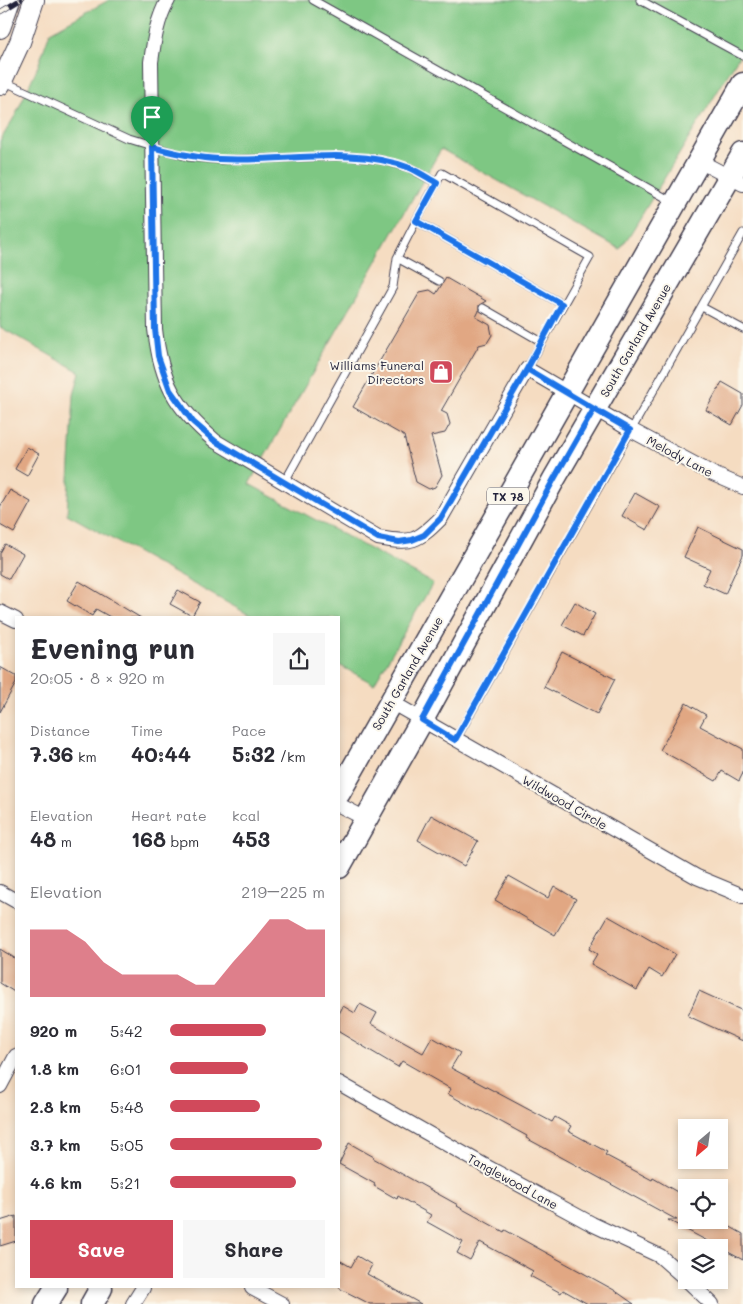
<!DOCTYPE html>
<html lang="en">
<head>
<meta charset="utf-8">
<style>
  body { margin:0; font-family:Mali,sans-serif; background:#f7f7f7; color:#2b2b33; height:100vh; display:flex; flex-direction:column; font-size:19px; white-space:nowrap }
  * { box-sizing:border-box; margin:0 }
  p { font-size:16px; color:#7c7c81 }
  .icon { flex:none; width:28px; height:28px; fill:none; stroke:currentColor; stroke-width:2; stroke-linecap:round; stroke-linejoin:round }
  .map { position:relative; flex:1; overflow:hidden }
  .details { position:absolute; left:15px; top:616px; width:325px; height:672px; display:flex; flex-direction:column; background:#fff; border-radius:0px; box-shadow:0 2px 8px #0003 }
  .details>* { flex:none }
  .needle { width:32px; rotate:209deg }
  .tools { position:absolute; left:678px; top:1119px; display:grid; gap:10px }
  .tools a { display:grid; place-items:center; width:50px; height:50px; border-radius:0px; background:#fff; box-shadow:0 2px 8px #0003; font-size:25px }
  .pin { position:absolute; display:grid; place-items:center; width:42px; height:42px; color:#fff; margin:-51px -21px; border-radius:50% 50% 50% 0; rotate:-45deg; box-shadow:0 0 5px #0007 }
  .pin .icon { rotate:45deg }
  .round { display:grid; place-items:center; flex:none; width:52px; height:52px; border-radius:0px; background:#f7f7f7 }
  .headline { display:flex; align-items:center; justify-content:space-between; height:85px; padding:0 15px }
  h1 { font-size:28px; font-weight:800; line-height:38px }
  .metrics { display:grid; grid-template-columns:repeat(3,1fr); gap:8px; height:85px; padding:5px 15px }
  .metrics div { display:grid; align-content:center }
  .metrics b { font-size:21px; font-weight:800 }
  .metrics small { font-size:14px; font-weight:400 }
  .metrics p { font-size:14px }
  .chart { height:140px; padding:10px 15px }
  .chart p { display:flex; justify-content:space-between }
  .chart svg { width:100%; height:90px; margin-top:5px; fill:#d1495b; opacity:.7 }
  .button { display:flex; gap:10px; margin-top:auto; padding:10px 15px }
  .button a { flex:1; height:58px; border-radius:0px; background:#d1495b; color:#fff; font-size:20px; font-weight:800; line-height:58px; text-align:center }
  .button a+a { background:#f7f7f7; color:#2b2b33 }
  ul { padding:0 15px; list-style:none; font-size:16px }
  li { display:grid; grid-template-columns:80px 60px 1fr; align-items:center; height:38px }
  li i { height:12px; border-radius:6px; background:#d1495b }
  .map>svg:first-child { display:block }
  .green { fill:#7ec783; stroke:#50745f }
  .building { fill:#e1a783 }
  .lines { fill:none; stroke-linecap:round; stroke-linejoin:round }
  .lane-casing { stroke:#423e4f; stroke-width:9 }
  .street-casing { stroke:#423e4f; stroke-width:16 }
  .secondary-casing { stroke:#423e4f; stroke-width:22 }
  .primary-casing { stroke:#423e4f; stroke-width:25 }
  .lane { stroke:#fff; stroke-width:7 }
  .street { stroke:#fff; stroke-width:14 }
  .secondary { stroke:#fff; stroke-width:20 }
  .primary { stroke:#fff; stroke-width:22 }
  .rail-casing { stroke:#22223b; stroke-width:5.5 }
  .rail { stroke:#fbf7ec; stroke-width:4; stroke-dasharray:11; stroke-linecap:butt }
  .route-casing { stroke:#fff; stroke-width:10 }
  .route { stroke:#1a73e8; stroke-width:6 }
  .labels { text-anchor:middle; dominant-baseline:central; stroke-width:4; stroke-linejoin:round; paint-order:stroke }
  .shield { fill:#fbf7ec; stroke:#636270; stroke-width:1 }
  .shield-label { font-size:11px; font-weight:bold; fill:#22223b }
  .street-label { font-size:12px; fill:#22223b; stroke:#fbf7ec }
  .poi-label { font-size:12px; fill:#22223b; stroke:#fbf7ec; text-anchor:end }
</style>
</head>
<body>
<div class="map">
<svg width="743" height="1304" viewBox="0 0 743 1304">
  <rect width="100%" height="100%" fill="#fbf7ec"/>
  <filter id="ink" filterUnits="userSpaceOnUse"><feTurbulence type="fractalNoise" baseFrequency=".02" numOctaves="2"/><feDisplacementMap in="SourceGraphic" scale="10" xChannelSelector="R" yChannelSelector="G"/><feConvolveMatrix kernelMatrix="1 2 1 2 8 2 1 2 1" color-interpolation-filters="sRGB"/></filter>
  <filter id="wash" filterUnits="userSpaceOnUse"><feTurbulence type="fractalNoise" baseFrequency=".0096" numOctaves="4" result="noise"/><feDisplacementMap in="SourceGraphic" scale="20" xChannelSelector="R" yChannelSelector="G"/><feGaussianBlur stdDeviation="1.12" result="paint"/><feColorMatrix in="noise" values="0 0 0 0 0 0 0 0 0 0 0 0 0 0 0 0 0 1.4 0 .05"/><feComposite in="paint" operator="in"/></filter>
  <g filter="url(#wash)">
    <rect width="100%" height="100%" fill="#f5dcc1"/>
    <!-- green -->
    <path class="green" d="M 109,0 L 743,0 L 743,50 L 629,236 L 620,249 L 441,149 L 249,484 L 433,583 L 374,684 L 339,665 L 339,618 L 253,617 L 67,514 L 74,395 L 80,372 L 0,327 L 0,141 L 16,114 L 38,66 L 50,32 Z"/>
    <g id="blocks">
      <!-- building -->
      <path class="building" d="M 446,278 L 486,301 L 479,305 L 479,311 L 476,317 L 490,325 L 492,335 L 487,343 L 479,345 L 441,411 L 447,414 L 450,424 L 445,433 L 431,436 L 442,475 L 435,487 L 429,489 L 416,482 L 404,436 L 353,407 L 420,292 L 430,290 L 436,294 Z
        M 722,382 L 743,394 L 743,405 L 732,425 L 706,410 Z
        M 27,447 L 39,454 L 27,476 L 15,469 Z
        M 10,490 L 31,502 L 14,533 L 0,525 L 0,507 Z
        M 635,493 L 660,507 L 647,530 L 622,516 Z
        M 698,527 L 743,549 L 743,555 L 725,594 L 703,584 L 710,569 L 684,557 Z
        M 5,544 L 23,554 L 9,579 L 0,574 L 0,553 Z
        M 79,581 L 141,618 L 112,618 L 96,609 L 92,616 L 67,601 Z
        M 178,590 L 200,602 L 192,616 L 170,604 Z
        M 575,602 L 595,614 L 583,636 L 562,625 Z
        M 562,652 L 615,679 L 597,714 L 544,687 Z
        M 0,667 L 16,676 L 16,683 L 0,712 Z
        M 686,703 L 706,715 L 700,726 L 743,749 L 743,773 L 739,781 L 722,771 L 716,781 L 660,750 Z
        M 431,815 L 478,841 L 464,866 L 418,840 Z
        M 509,876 L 548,898 L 554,886 L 576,899 L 555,935 L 495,900 Z
        M 608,916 L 675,954 L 662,977 L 649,969 L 637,990 L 591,964 L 597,954 L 589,949 Z
        M 0,949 L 16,959 L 16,993 L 0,983 Z
        M 699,991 L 743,1011 L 743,1041 L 688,1016 Z
        M 360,1004 L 377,1013 L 371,1024 L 423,1053 L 432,1037 L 460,1053 L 451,1068 L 552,1122 L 555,1117 L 571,1126 L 568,1131 L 607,1152 L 605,1155 L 652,1180 L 653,1178 L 686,1197 L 686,1220 L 718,1220 L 743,1234 L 743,1260 L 668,1220 L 677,1220 L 526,1138 L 527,1136 L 479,1110 L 478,1111 L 448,1094 L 451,1089 L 402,1061 L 398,1067 L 339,1032 L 339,1014 L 343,1006 L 355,1013 Z
        M 349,1143 L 374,1157 L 373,1158 L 458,1205 L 457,1206 L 504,1232 L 505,1230 L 614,1290 L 634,1304 L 588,1304 L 563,1290 L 561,1293 L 530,1276 L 533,1271 L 480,1242 L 470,1260 L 457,1253 L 463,1242 L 427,1222 L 431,1215 L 398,1196 L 397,1199 L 374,1186 L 375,1184 L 339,1164 Z
        M 16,1216 L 16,1241 L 0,1246 L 0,1221 Z
        M 357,1256 L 372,1265 L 367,1274 L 421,1304 L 370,1304 L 339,1288 L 339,1260 L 351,1267 Z"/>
    </g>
  </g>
  <g filter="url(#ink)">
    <use href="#blocks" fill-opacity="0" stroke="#423e4f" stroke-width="1"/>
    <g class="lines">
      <defs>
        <path id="lane" d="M 313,0 L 673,202
          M 640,0 L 743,56
          M 3,81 L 129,139 L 188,157 L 221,160 L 345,156 L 381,160 L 410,168 L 437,183
          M 416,221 L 397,258 L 439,281
          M 702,307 L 743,329
          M 483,308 L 542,342
          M 527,369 L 590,257 L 442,173 L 416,221 L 562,304
          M 284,483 L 393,287 L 397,258
          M 456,739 L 743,233"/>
        <path id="street" d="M 168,0 C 157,19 154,40 151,62 L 155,329 C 161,382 175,407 215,441 L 378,538 C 412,544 417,542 441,518 L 527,369 L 631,430 L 713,474 L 743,487
          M 699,161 L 743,184
          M 0,612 L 16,620
          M 391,702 L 697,877 L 743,896
          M 339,805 L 366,819
          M 0,892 L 16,901
          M 339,1083 L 487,1167 L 592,1224 L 660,1256 L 686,1279
          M 0,1086 L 16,1056
          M 687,1280 L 712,1304
          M 252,1288 L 282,1304
          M 133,1304 L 143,1288"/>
        <path id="secondary" d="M 0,28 L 10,0
          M 0,85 L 20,42 L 34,0"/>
        <path id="primary" d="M 339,793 L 743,84
          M 339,867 L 422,720 L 554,479 L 743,154
          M 46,1304 L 56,1288
          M 92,1304 L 101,1288"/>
      </defs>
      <!-- lane casing -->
      <use href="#lane" class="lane-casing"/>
      <!-- street casing -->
      <use href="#street" class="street-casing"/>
      <!-- secondary casing -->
      <use href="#secondary" class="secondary-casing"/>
      <!-- primary casing -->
      <use href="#primary" class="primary-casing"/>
      <!-- lane -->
      <use href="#lane" class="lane"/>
      <!-- street -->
      <use href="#street" class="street"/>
      <!-- secondary -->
      <use href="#secondary" class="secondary"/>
      <!-- primary -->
      <use href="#primary" class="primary"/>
      <defs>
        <path id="rail" d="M 0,12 L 20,0"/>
      </defs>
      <!-- rail casing -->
      <use href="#rail" class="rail-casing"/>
      <!-- rail -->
      <use href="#rail" class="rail"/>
    </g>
  </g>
  <g class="lines" filter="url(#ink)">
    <defs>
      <path id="route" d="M 152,147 L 155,329 L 158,356 L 170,390 L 193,422 L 215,441 L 378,538 L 399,542 L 412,540 L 424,535 L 441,518 L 527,369 L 594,409 L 554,479 L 422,720 L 455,740 L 630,430 C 596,410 561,390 527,369 L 562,304 L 416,221 L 437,183 C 428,178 419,172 410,168 C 352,145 280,163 219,159 C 196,158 174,153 152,147"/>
    </defs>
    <!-- route casing -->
    <use href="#route" class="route-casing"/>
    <!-- route -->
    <use href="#route" class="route"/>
  </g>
  <!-- icons -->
  <defs>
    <symbol id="shop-square" viewBox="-11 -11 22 22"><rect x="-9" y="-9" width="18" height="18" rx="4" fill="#d1495b" stroke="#fbf7ec"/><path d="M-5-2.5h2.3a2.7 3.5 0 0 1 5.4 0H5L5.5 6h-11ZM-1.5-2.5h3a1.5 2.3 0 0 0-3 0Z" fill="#fff"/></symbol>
  </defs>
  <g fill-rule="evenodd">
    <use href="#shop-square" x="427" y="358" width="28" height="28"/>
  </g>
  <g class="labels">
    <!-- shield labels -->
    <rect class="shield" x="487" y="487.5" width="42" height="17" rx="4"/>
    <g class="shield-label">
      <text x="508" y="496">TX 78</text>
    </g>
    <!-- street labels -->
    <g class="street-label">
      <text transform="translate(635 340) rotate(-60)">South Garland Avenue</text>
      <text transform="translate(680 456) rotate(28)">Melody Lane</text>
      <text transform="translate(407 673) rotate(-60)">South Garland Avenue</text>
      <text transform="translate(565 802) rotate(30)">Wildwood Circle</text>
      <text transform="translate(513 1181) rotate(29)">Tanglewood Lane</text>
    </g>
    <!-- poi labels -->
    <g class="poi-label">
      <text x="424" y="365">Williams Funeral<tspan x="424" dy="14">Directors</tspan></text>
    </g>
  </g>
</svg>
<div class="tools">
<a><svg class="needle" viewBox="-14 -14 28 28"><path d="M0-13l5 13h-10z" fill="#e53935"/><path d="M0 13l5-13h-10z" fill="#7c7c81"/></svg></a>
<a><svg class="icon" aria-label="locate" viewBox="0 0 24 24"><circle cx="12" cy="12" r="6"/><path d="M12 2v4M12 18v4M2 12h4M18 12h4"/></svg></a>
<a><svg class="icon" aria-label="layers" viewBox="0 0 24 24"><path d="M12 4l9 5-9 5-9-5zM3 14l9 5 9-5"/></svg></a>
</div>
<div class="pin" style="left:152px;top:147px;background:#1e9e55"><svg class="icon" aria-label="arrive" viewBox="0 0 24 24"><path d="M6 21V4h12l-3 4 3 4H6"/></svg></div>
<section class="details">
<div class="headline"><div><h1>Evening run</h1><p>20:05 · 8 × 920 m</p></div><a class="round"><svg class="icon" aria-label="share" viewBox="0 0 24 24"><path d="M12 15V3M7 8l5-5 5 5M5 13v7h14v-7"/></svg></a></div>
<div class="metrics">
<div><p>Distance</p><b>7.36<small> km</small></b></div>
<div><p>Time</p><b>40:44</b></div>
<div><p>Pace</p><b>5:32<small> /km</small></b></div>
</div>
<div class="metrics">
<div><p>Elevation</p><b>48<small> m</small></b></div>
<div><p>Heart rate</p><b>168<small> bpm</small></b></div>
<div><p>kcal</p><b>453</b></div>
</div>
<div class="chart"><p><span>Elevation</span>219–225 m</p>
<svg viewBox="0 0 160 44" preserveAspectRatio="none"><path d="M0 44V11L10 11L20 11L30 17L40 27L50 33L60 33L70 33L80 33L90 38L100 38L110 27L120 17L130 6L140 6L150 11L160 11V44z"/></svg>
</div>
<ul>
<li><b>920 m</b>5:42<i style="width:62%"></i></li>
<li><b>1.8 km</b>6:01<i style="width:50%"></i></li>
<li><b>2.8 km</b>5:48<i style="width:58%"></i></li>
<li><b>3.7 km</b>5:05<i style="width:98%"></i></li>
<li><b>4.6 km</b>5:21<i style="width:81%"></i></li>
</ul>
<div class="button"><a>Save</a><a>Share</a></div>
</section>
</div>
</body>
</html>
